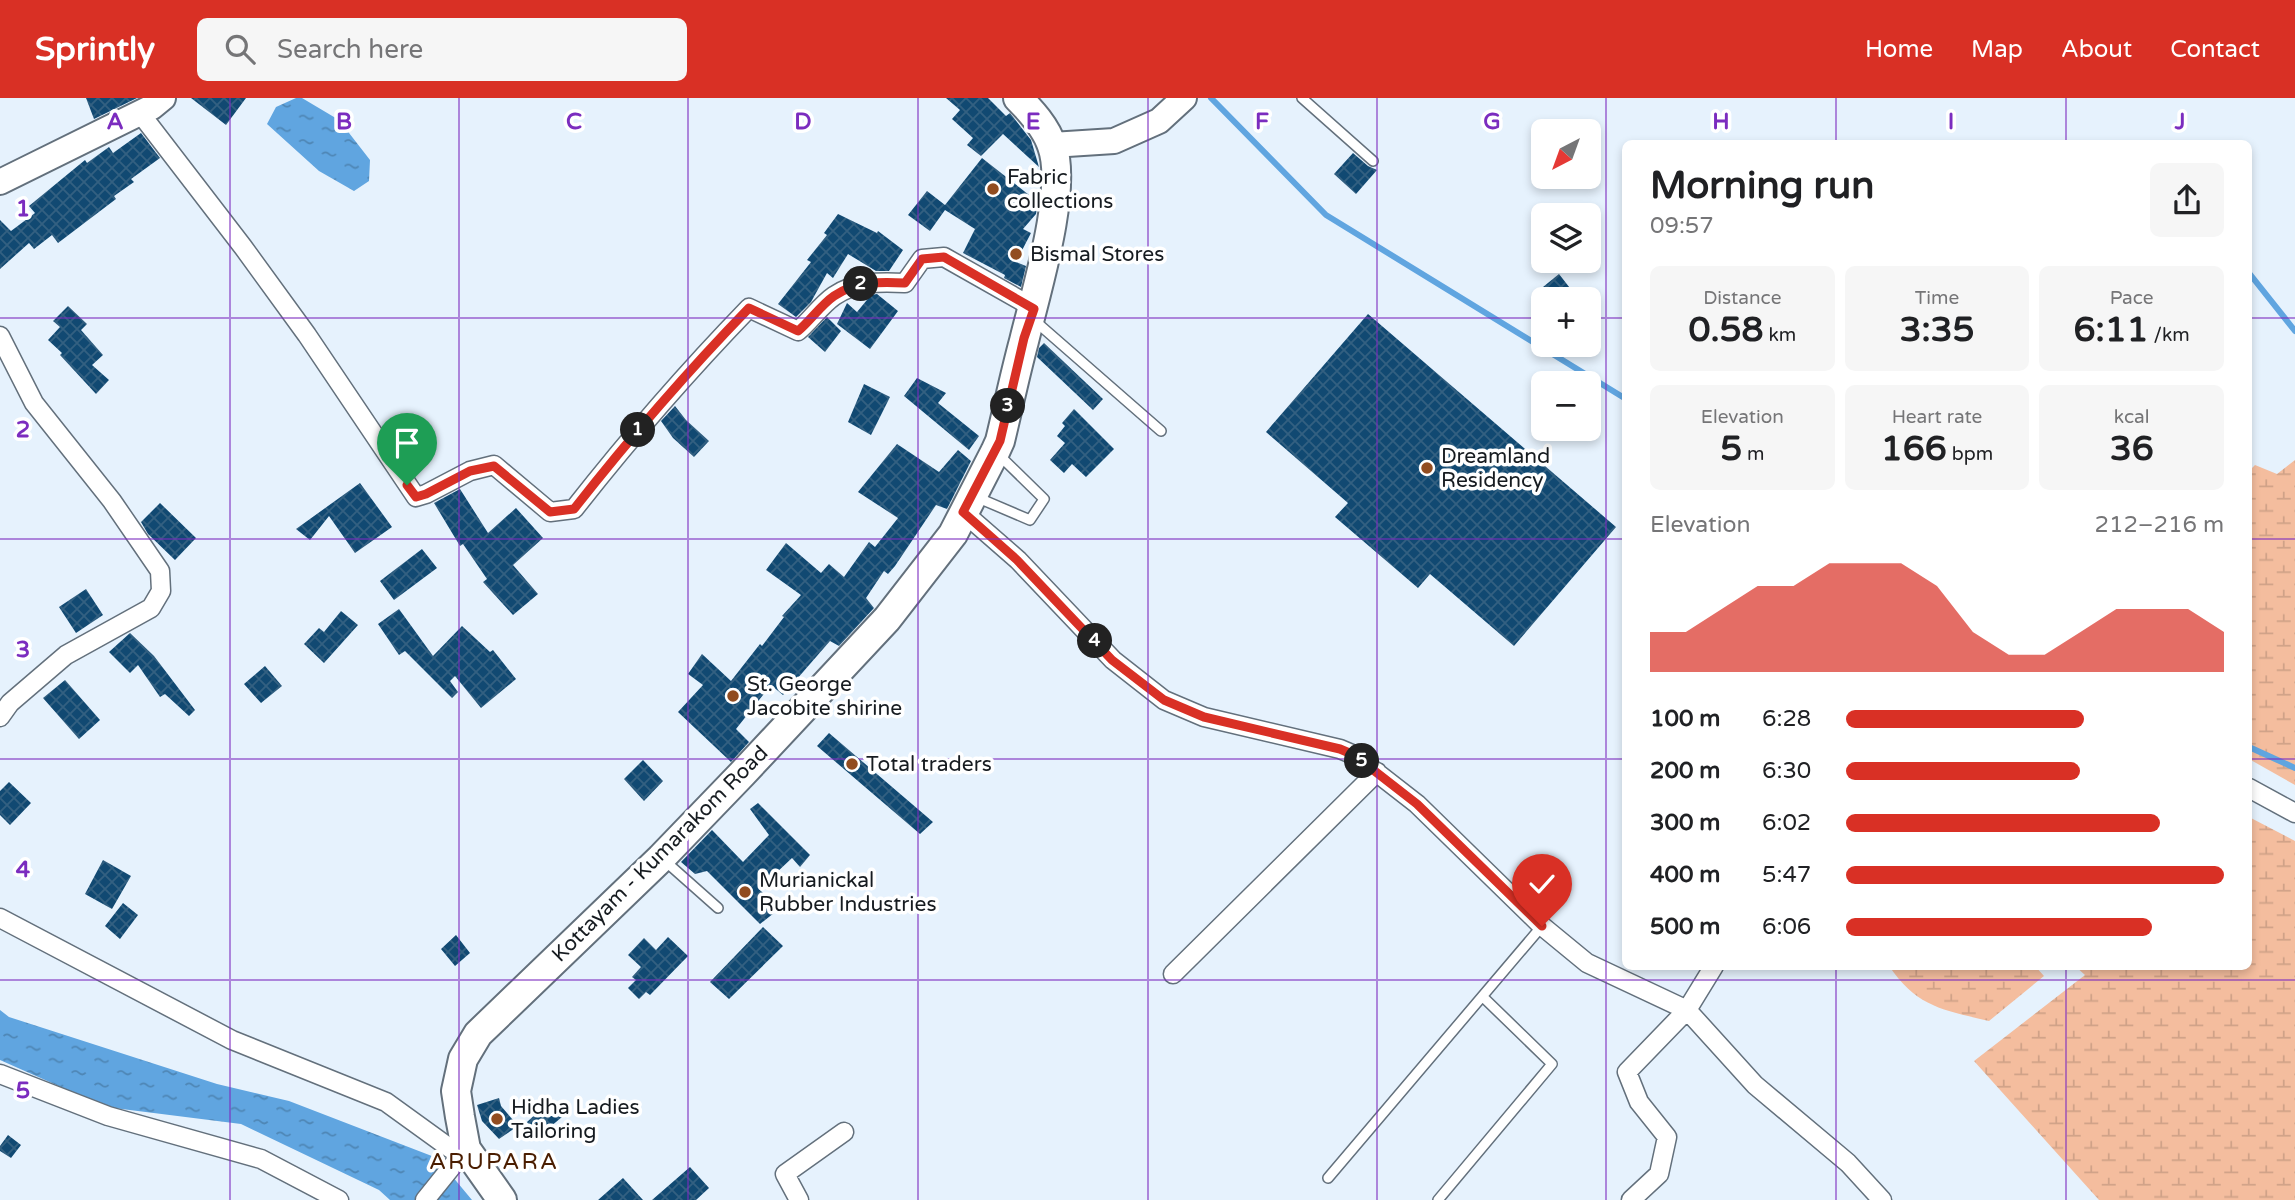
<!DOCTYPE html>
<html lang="en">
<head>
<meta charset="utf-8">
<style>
  body { margin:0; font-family:"Varela Round",sans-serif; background:#f6f6f6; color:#202124; height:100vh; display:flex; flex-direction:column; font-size:26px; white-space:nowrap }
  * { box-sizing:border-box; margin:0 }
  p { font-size:23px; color:#757577 }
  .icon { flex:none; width:38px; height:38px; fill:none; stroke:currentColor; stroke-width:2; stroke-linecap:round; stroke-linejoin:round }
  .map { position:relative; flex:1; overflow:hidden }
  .panel { position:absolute; left:1622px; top:42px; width:630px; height:830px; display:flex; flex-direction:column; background:#fff; border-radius:10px; box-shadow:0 4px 10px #0003 }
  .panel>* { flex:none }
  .needle { width:46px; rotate:221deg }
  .controls { position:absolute; left:1531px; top:21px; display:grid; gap:14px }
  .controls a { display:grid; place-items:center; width:70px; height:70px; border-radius:10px; background:#fff; box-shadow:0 4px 10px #0003; font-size:35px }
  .pin { position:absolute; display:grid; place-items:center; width:60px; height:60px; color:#fff; margin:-72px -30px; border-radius:50% 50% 50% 0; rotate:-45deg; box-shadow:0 0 7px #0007 }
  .pin .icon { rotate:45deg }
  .km { position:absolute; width:35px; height:35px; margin:-18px; border-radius:50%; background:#222; color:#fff; font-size:19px; line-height:35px; text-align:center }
  .round { display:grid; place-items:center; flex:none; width:74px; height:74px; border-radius:10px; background:#f6f6f6 }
  .summary { display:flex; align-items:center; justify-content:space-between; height:119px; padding:0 28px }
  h1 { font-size:38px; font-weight:800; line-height:52px }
  .figures { display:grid; grid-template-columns:repeat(3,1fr); gap:10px; height:119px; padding:7px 28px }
  .figures div { display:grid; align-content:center; border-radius:10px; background:#f6f6f6; text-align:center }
  .figures b { font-size:35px; font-weight:800 }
  .figures small { font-size:19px; font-weight:400 }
  .figures p { font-size:19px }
  .chart { height:196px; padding:14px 28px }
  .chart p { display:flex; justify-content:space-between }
  .chart svg { width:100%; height:126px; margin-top:7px; fill:#d93025; opacity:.7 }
  ul { padding:0 28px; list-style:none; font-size:23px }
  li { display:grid; grid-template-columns:112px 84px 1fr; align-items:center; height:52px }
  li i { height:18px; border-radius:9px; background:#d93025 }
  header { display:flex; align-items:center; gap:42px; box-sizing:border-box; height:98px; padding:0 35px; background:#d93025; color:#fff }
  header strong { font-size:33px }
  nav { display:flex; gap:38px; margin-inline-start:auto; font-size:24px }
  .search { width:490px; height:63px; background:#f6f6f6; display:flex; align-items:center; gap:18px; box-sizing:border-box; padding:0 24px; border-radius:10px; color:#757577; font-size:26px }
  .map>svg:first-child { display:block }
  .wetland { fill:url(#wetland-marsh) }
  .water { fill:url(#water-ripples) }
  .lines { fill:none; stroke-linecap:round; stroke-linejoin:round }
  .stream { stroke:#60a5e0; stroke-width:6 }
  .building { fill:url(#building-cross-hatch) }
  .lane-casing { stroke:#63707c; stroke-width:12 }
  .street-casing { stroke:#63707c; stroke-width:21 }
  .secondary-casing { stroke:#63707c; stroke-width:28 }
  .primary-casing { stroke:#63707c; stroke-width:32 }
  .lane { stroke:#fff; stroke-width:9 }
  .street { stroke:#fff; stroke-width:18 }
  .secondary { stroke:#fff; stroke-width:24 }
  .primary { stroke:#fff; stroke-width:28 }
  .route-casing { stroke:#fff; stroke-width:14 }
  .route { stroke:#d93025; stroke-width:9 }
  .grid { fill:none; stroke:#7b2cbf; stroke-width:2; stroke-opacity:0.55 }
  .poi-dot { fill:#914c20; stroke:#fff; stroke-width:2.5 }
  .labels { text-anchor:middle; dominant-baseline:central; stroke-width:7; stroke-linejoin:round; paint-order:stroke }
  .poi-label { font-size:21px; fill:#161b20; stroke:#fff; text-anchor:start }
  .street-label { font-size:21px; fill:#161b20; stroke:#fff }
  .neighbourhood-label { font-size:23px; letter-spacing:2px; fill:#4a1d00; stroke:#fff }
  .grid-label { font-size:23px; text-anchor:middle; font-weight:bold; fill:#7b2cbf; stroke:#fff; stroke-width:7; stroke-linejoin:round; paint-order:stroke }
</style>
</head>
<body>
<header>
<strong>Sprintly</strong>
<div class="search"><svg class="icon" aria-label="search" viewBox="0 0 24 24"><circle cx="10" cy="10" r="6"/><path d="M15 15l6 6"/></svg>Search here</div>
<nav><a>Home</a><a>Map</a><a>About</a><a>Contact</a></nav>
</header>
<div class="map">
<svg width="2295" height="1102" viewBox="0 0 2295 1102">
  <defs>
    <pattern id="wetland-marsh" width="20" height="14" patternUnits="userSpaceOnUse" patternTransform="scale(1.75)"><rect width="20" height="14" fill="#f4bd9e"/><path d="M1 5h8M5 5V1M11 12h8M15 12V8" fill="none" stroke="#d0a288"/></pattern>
    <pattern id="water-ripples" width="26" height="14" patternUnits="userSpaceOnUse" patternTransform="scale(1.75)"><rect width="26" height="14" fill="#60a5e0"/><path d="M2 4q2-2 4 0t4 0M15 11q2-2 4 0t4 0" fill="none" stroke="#4e86b5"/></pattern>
    <pattern id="building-cross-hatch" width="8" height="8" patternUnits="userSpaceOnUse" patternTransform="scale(1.75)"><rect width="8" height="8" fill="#114972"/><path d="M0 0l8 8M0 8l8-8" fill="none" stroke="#336081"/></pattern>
  </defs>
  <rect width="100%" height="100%" fill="#e6f2fd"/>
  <!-- wetland -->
  <path class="wetland" d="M 2295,362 L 2295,687 L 2249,661 L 2249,373 L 2255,367 L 2277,376 Z
    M 2249,719 L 2295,743 L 2295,1102 L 2099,1102 L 1974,963 L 2085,877 L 2075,868 L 2249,868 Z
    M 1889,868 L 2035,868 L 2044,878 L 1989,923 C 1943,912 1917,909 1889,868 Z"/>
  <!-- water -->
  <path class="water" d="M 296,0 L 302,0 L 339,22 L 370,62 L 369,83 L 354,93 L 319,73 L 267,26 L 276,9 Z
    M 0,912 L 9,919 L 217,986 L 289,1003 L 437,1060 L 472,1102 L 390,1102 L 379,1092 L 241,1026 L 106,1009 L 0,962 Z"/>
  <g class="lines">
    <!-- stream -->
    <path class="stream" d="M 1211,0 L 1326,117 L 1626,301
      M 2249,175 L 2295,233
      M 2249,649 L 2295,670"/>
  </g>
  <!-- building -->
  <path class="building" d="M 86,0 L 137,0 L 94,21 Z
    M 191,0 L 246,0 L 226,27 Z
    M 946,0 L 988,0 L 1006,18 L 1010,15 L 1031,42 L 1039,69 L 1003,36 L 981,58 L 967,47 L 973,40 L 952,21 L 960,12 Z
    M 141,35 L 160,60 L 131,81 L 134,84 L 114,98 L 116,101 L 58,145 L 52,137 L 34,151 L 29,145 L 0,171 L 0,122 L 11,133 L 35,115 L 29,108 L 85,62 L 87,65 L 109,49 L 113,55 Z
    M 1353,55 L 1368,68 L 1377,72 L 1356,96 L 1334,76 Z
    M 982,60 L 1038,104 L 1036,116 L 1023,131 L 1031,135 L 1016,164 L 1026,168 L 1021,189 L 1004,180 L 1005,177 L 963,155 L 975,131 L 945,112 L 930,133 L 908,117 L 927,93 L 945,107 Z
    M 838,116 L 877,135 L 878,133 L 903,152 L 889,173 L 876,173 L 848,156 L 833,180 L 827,175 L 811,204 L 796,219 L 778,206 L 811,164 L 807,162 L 827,137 L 824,135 Z
    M 1559,176 L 1573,194 L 1564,201 L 1552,201 L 1543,189 Z
    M 877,196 L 898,213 L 870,251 L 837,226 L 847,205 L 857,214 L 871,197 Z
    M 68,208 L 87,226 L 81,232 L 103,257 L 92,267 L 109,282 L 96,296 L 60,257 L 62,255 L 48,242 L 60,229 L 53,223 Z
    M 1368,216 L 1616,429 L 1514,548 L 1430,476 L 1418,490 L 1335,419 L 1348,405 L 1266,334 Z
    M 827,219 L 841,233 L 825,254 L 808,239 Z
    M 1044,245 L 1103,301 L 1093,312 L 1037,259 L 1039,250 Z
    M 917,280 L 946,295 L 938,305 L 979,338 L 969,352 L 904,298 Z
    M 864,286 L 890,299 L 871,337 L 848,324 Z
    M 675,308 L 686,322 L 709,343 L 694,359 L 673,340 L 661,323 Z
    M 1074,311 L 1114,351 L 1086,379 L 1072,366 L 1064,375 L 1050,362 L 1065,345 L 1057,338 L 1065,328 L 1062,325 Z
    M 897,346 L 939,374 L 958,352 L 971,363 L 947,411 L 936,407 L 895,468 L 888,476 L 884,473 L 866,500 L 874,510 L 839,548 L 830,543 L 783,597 L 771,587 L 736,631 L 749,644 L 731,664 L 678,614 L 703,587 L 688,576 L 702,556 L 731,583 L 760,546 L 762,548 L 784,519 L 782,518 L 801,497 L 766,472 L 786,445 L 821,475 L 829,466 L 844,479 L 869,444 L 875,449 L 898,420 L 858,394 Z
    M 360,385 L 392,429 L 355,455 L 329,418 L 310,442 L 296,431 Z
    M 460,391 L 488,435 L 516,410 L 543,440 L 513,467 L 538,496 L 513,517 L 483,484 L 487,481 L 463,446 L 460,448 L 434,405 Z
    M 160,405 L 196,440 L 175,462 L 148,436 L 141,424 Z
    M 422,451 L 437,470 L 394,502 L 380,483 Z
    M 86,491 L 103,517 L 76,535 L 59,509 Z
    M 399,511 L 433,558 L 462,528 L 490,554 L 493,552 L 516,581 L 481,610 L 455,578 L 450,583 L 458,594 L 452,600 L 405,553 L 399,557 L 378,526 Z
    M 341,513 L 358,527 L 324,565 L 304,546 L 319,530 L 324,534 Z
    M 130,535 L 154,558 L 195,612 L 189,618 L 165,596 L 160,599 L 138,567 L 130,575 L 109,554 Z
    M 265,568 L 282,588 L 261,605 L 244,586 Z
    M 65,582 L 100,622 L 79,641 L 43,600 Z
    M 829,635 L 933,724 L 920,736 L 817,648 Z
    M 643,662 L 663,683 L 644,703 L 624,681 Z
    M 9,684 L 31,705 L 10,727 L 0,717 L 0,693 Z
    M 758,705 L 810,757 L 800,769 L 792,760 L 759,791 L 779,811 L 760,826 L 707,773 L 695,776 L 681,764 L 712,732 L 743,764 L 769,737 L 750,711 Z
    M 103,762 L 131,778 L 112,811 L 85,796 Z
    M 123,805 L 138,817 L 120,841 L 105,828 Z
    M 763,829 L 783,848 L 729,901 L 710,884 Z
    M 456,837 L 470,855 L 455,868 L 441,851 Z
    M 668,839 L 688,858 L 650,897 L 646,894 L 639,901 L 628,890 L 636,882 L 632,879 L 641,869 L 628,857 L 644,840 L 656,852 Z
    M 499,1000 L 501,1008 L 518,1028 L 499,1041 L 482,1023 L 477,1007 Z
    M 549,1004 L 562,1019 L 538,1039 L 527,1024 Z
    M 8,1037 L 21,1047 L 11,1060 L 0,1053 L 0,1048 Z
    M 690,1069 L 709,1090 L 696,1102 L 652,1102 Z
    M 623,1080 L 643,1102 L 598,1102 Z"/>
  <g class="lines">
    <defs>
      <path id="lane" d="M 1302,0 L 1373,63
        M 1035,223 L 1161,333
        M 976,399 L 1030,422 L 1044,401 L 999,357
        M 665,763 L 718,810
        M 1328,1080 L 1542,828
        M 1438,1102 L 1552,966 L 1483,899"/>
      <path id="street" d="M 140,15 L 243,149 L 307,237 L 416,399 L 426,396 L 470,373 L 494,367 L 550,414 L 574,411 C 629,341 687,274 749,210 L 798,233 C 810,223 821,207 834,198 C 856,183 879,184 905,185 L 922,161 L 944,159 L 1034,210
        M 0,238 L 34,305 L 112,403 L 160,473 L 161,493 L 151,510 L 66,557 L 10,605 L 0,619
        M 963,414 L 1018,462 L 1113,562 L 1164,602 L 1204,619 L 1340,651 L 1354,657 L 1417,706 L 1542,828 L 1587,865 L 1687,912 L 1755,987 L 1848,1065 L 1882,1102
        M 2249,690 L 2295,715
        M 0,820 L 232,942 L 386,1004 L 451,1051 L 466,1051
        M 1173,876 L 1377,674
        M 0,976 L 108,1018 L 261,1061 L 339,1102
        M 425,1102 L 466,1051
        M 799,1102 L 785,1076 L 844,1034
        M 1631,1102 L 1659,1076 L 1667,1039 L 1639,1004 L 1627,974 L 1687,912 L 1714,868"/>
      <path id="secondary" d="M 1052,47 L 1114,43 L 1159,23 L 1184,0
        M 0,84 L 152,9 L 163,0"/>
      <path id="primary" d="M 502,1102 L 466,1051 L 460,1019 L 456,993 L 463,961 L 478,936 L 661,760 L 742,676 L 887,521 L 953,436 L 995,354 L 1000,343 C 1008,310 1015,276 1024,243 C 1035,197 1068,91 1052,48 C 1046,29 1031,13 1018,0"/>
    </defs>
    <!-- lane casing -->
    <use href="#lane" class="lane-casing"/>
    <!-- street casing -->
    <use href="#street" class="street-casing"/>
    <!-- secondary casing -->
    <use href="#secondary" class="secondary-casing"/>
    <!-- primary casing -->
    <use href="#primary" class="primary-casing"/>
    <!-- lane -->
    <use href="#lane" class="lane"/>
    <!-- street -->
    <use href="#street" class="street"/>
    <!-- secondary -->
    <use href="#secondary" class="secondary"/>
    <!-- primary -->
    <use href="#primary" class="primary"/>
  </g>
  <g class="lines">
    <defs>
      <path id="route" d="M 407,387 L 416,399 L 426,396 L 470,373 L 494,368 L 550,414 L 574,411 C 629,341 687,274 749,210 L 798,233 C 810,223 821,207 834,198 C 856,183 879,184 905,185 L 922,161 L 944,159 L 1034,211 L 1024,240 L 1000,343 L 963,414 L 1017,462 L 1112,562 L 1164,602 L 1204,619 L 1340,651 L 1354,657 L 1417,706 L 1542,828"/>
    </defs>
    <!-- route casing -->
    <use href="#route" class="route-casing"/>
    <!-- route -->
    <use href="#route" class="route"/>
  </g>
  <!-- grid -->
  <path class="grid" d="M 230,0 L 230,1102M 459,0 L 459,1102M 688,0 L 688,1102M 918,0 L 918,1102M 1148,0 L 1148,1102M 1377,0 L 1377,1102M 1606,0 L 1606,1102M 1836,0 L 1836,46M 2066,0 L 2066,46M 0,220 L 1544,220M 1589,220 L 1626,220M 2249,220 L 2295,220M 0,441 L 1626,441M 2249,441 L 2295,441M 0,661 L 1626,661M 2249,661 L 2295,661M 1836,868 L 1836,1102M 2066,868 L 2066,1102M 0,882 L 2295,882"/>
  <!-- markers -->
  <g class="poi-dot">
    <circle cx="993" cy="91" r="7"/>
    <circle cx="1016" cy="156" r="7"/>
    <circle cx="1427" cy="370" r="7"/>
    <circle cx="733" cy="598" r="7"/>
    <circle cx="852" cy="666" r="7"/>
    <circle cx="745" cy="794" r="7"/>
    <circle cx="497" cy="1021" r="7"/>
  </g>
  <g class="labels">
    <!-- poi labels -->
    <g class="poi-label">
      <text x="1007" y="79">Fabric<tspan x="1007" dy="24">collections</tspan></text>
      <text x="1030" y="156">Bismal Stores</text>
      <text x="1441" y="358">Dreamland<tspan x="1441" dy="24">Residency</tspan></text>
      <text x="747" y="586">St. George<tspan x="747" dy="24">Jacobite shirine</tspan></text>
      <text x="866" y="666">Total traders</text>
      <text x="759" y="782">Murianickal<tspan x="759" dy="24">Rubber Industries</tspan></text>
      <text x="511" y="1009">Hidha Ladies<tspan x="511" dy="24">Tailoring</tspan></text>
    </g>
    <!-- street labels -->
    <g class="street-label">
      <text transform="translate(660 756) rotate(-45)">Kottayam - Kumarakom Road</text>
    </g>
    <!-- neighbourhood labels -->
    <g class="neighbourhood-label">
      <text x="494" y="1064">ARUPARA</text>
    </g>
  </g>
  <g class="grid-label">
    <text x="115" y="31">A</text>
    <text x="344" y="31">B</text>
    <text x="574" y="31">C</text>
    <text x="803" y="31">D</text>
    <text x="1033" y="31">E</text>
    <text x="1262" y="31">F</text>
    <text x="1492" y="31">G</text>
    <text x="1721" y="31">H</text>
    <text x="1951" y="31">I</text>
    <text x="2180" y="31">J</text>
    <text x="23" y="118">1</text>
    <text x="23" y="339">2</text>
    <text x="23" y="559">3</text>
    <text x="23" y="779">4</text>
    <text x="23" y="1000">5</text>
  </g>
</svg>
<div class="controls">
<a><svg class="needle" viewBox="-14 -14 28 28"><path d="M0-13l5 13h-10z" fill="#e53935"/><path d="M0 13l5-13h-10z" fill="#757577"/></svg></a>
<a><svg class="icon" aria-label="layers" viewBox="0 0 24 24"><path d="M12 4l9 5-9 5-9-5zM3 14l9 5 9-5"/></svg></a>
<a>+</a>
<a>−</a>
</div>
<div class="pin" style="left:407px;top:387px;background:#1e9e55"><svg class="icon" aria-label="arrive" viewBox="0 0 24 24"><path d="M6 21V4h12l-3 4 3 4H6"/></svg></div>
<div class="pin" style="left:1542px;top:828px;background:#d93025"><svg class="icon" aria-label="check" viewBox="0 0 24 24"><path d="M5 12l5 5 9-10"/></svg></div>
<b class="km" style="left:638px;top:332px">1</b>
<b class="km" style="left:861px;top:186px">2</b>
<b class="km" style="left:1008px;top:308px">3</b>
<b class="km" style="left:1095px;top:543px">4</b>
<b class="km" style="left:1362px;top:663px">5</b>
<section class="panel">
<div class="summary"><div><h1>Morning run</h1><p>09:57</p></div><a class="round"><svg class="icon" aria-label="share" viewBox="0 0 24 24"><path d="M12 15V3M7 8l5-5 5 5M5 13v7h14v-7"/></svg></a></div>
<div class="figures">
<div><p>Distance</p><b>0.58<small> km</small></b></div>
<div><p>Time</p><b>3:35</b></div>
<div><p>Pace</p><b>6:11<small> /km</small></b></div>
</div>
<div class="figures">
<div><p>Elevation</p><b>5<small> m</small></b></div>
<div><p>Heart rate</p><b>166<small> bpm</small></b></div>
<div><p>kcal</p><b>36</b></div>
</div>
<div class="chart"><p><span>Elevation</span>212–216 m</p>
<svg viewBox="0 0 160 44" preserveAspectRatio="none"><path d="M0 44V30L10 30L20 22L30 14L40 14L50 6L60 6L70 6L80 14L90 30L100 38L110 38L120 30L130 22L140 22L150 22L160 30V44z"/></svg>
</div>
<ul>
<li><b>100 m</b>6:28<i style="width:63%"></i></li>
<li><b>200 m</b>6:30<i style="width:62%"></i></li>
<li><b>300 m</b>6:02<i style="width:83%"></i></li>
<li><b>400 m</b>5:47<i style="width:100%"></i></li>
<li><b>500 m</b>6:06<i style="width:81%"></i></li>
</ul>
</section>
</div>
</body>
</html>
